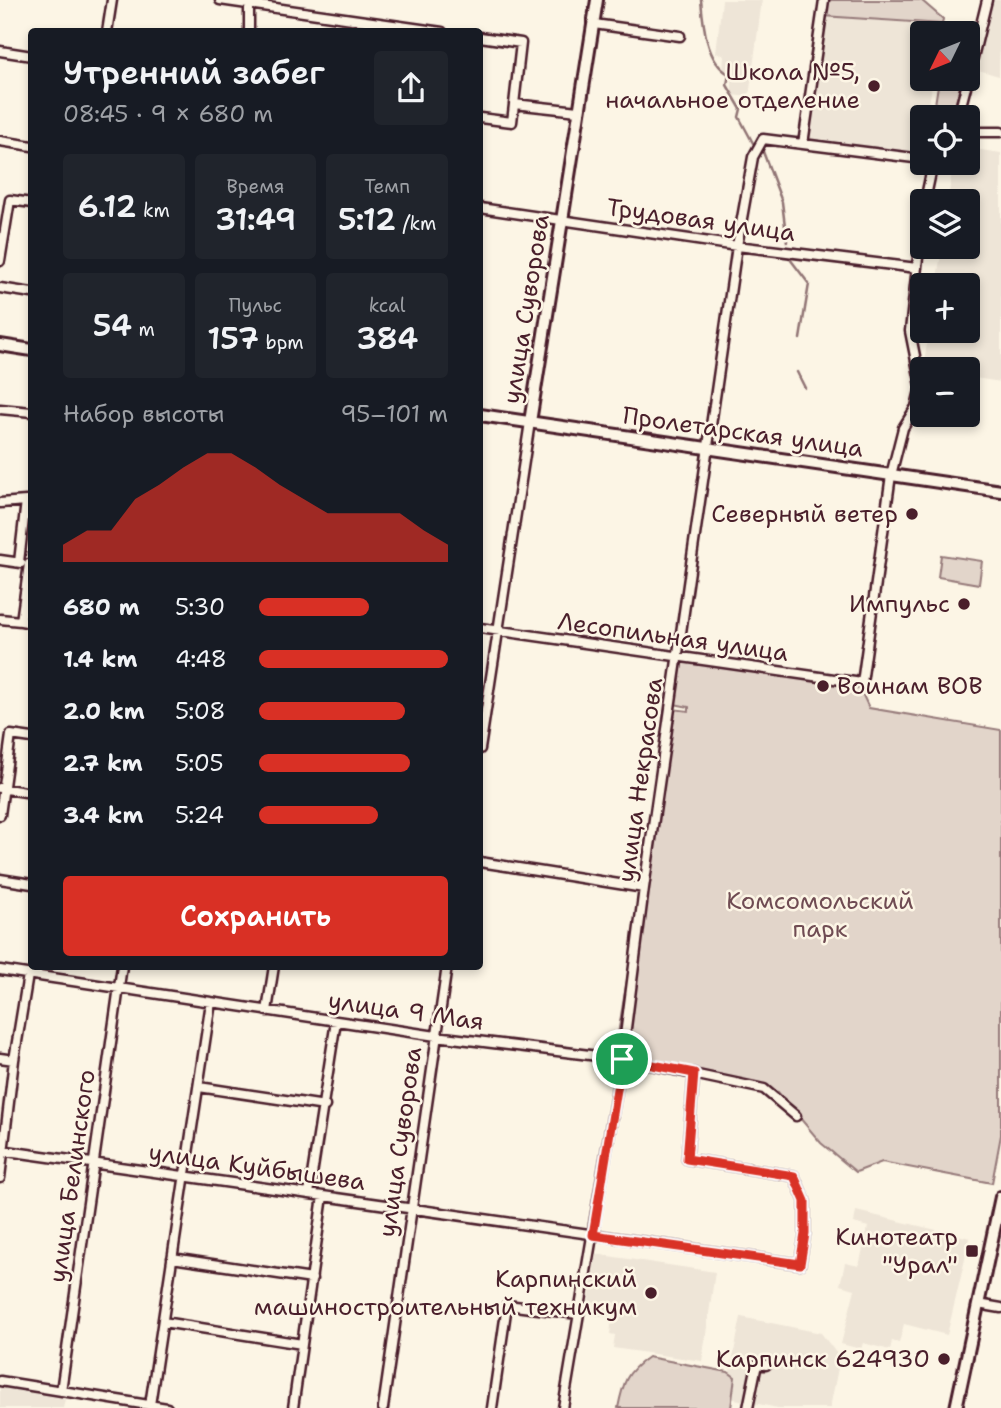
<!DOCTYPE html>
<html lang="ru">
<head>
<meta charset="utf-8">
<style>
  body { margin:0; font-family:"Shantell Sans",sans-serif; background:#20242c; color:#f1f3f6; height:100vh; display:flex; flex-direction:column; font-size:26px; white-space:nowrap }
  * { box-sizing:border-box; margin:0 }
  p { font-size:23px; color:#9ea1a6 }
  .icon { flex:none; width:38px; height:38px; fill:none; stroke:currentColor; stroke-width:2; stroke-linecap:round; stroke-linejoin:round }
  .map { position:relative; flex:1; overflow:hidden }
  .sheet { position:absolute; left:28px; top:28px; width:455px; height:942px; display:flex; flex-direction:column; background:#171b24; border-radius:7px; box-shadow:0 4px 10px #0003 }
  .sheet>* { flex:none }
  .needle { width:46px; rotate:227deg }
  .tools { position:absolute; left:910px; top:21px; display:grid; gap:14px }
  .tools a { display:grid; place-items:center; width:70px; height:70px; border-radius:7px; background:#171b24; box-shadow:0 4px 10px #0003; font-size:35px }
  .pin { position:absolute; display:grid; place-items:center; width:60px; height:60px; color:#fff; margin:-30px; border:4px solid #fff; border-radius:50%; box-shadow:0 2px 7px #0007 }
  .round { display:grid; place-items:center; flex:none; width:74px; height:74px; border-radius:7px; background:#20242c }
  .headline { display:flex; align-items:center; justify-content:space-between; height:119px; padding:0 35px }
  h1 { font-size:32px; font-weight:600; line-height:52px }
  .metrics { display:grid; grid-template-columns:repeat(3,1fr); gap:10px; height:119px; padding:7px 35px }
  .metrics div { display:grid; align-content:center; border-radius:7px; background:#20242c; text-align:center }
  .metrics b { font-size:30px; font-weight:600 }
  .metrics small { font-size:19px; font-weight:400 }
  .metrics p { font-size:19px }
  .chart { height:196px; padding:14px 35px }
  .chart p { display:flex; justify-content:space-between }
  .chart svg { width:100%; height:126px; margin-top:7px; fill:#d93025; opacity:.7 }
  .action { display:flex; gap:14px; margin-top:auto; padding:14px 35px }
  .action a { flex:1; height:80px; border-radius:7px; background:#d93025; color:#fff; font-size:28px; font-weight:600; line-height:80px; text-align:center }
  ul { padding:0 35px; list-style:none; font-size:23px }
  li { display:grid; grid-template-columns:112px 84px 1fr; align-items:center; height:52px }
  li i { height:18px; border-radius:9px; background:#d93025 }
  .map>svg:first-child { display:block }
  .built { fill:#eee5d7 }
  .green { fill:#e2d5ca; stroke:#967a7a; stroke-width:2 }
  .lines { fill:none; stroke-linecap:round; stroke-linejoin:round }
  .stream { stroke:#917474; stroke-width:2.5 }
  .minor-casing { stroke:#4a1f2b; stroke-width:13 }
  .major-casing { stroke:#4a1f2b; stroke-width:16 }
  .minor { stroke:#fcf5e5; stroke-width:8 }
  .major { stroke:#fcf5e5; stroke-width:10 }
  .route-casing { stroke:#fff; stroke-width:14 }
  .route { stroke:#d93025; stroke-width:9 }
  .poi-dot { fill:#4a1f2b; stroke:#fcf5e5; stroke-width:2.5 }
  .labels { text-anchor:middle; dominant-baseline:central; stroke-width:5; stroke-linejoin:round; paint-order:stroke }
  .poi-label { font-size:24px; fill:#4a1f2b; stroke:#fcf5e5; text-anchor:end }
  .street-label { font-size:24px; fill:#4a1f2b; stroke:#fcf5e5 }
  .park-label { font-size:24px; fill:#704c53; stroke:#fcf5e5 }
</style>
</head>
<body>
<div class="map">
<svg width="1001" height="1408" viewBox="0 0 1001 1408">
  <rect width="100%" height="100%" fill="#fcf5e5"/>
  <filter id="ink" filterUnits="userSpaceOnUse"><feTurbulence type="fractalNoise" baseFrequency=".0143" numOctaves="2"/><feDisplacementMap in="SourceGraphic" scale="14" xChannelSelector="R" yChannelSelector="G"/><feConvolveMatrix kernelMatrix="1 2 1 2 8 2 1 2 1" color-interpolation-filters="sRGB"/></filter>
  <g filter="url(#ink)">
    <!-- built -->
    <path class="built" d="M 722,0 L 762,0 L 749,97 L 732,95 L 732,72 L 723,70 L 724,55 L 716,53 Z
      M 992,0 L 1001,0 L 999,76 L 975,69 Z
      M 825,17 L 941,25 L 940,33 L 922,33 L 922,79 L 933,79 L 927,117 L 922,117 L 921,152 L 809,140 Z
      M 968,148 L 1001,153 L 1001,382 L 968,377 L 968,369 L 923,369 L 929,331 L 968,331 L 968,285 L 936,285 L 942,247 L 968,247 L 968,201 L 948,201 L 953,163 L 968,163 Z
      M 856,1211 L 970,1238 L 947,1335 L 904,1324 L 899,1343 L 892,1341 L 890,1350 L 863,1343 L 861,1349 L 841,1344 L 855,1289 L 840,1285 L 845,1263 L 859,1266 L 868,1227 L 854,1223 Z
      M 595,1254 L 715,1272 L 702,1361 L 613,1348 L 615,1335 L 610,1334 L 612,1318 L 587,1314 Z
      M 741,1317 L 821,1333 L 840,1358 L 830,1408 L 778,1408 L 725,1397 Z
      M 0,1387 L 65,1399 L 63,1408 L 0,1408 Z"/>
    <!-- green -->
    <path class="green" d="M 826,0 L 921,0 L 943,19 L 942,24 L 823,16 Z
      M 939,79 L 962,79 L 952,117 L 933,117 Z
      M 941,555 L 982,561 L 979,584 L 938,577 Z
      M 681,658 L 859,687 L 869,708 L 1001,730 L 1001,1135 L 992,1183 L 882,1162 L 856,1172 L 821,1143 L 778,1092 L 613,1064 L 672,709 L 689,711 L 689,707 L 674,704 Z
      M 648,1357 L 728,1372 L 735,1377 L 731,1408 L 618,1408 C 623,1383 626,1372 648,1357 Z"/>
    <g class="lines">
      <!-- stream -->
      <path class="stream" d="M 701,0 C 703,23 706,62 729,74 L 727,85 L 741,109 L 739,117 L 753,143
        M 762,149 L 782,202 L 787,242
        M 787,255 L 809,284 L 800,339
        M 797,372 L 805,388"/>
      <defs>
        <path id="minor" d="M 220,0 L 442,32
          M 594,24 L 680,36
          M 107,32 L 112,0
          M 249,32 L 249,0
          M 480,37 L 521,43 L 512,122 L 480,118
          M 0,51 L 32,56
          M 968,78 L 987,0
          M 514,104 L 578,111
          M 958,117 L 968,79
          M 968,125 L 979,132 L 1001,132
          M 0,141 L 32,146
          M 803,144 L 824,0
          M 925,201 L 933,163
          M 480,208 L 737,246 L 917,268
          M 0,261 L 10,200 L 32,203
          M 0,288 L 32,293
          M 0,409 L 32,412
          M 0,503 L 26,501
          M 0,560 L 21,563
          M 19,562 L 26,501 L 32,501
          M 29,564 L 21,621 L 32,623
          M 0,619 L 21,621
          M 480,628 L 862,683 L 891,475 L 903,428 L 916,407 L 921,386 L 910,331 L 922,221
          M 480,749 L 530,422
          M 0,788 L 32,793
          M 0,815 L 11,735 L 32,738
          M 480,862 L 644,888
          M 0,879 L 32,884
          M 0,970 L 436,1036 L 622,1059 L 764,1089 L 796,1116
          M 267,1011 L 274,966
          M 0,1058 L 14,1060
          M 199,1087 L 325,1106
          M 0,1150 L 800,1264 L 805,1234 L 805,1201 L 794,1176 L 687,1159 L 694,1073
          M 0,1178 L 14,1060 L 28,975
          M 309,1194 L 336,1021
          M 172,1258 L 312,1279
          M 978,1304 L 1001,1308
          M 163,1322 L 302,1344
          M 0,1381 L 167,1408
          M 61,1391 L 122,966
          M 150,1405 L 211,1002
          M 293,1408 L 323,1196
          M 383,1408 L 447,966
          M 492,1408 L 507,1305 L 578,1314
          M 563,1408 L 622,1059 L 644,888 L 737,246 L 753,157 L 763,139 L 922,159
          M 748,1408 L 757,1364 L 766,1365"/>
        <path id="major" d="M 0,345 L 32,350
          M 480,415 L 1001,491
          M 530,422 L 597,0
          M 956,1408 L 1001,1197"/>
      </defs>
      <!-- minor casing -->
      <use href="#minor" class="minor-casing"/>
      <!-- major casing -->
      <use href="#major" class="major-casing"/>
      <!-- minor -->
      <use href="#minor" class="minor"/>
      <!-- major -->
      <use href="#major" class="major"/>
    </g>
  </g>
  <g class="lines" filter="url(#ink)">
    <defs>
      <path id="route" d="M 622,1059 L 694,1073 L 687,1159 L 794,1176 L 805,1201 L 805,1234 L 800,1264 L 593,1235 Z"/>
    </defs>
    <!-- route casing -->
    <use href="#route" class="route-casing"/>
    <!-- route -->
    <use href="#route" class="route"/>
  </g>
  <!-- markers -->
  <g class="poi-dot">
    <circle cx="874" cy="86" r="7"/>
    <circle cx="912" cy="514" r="7"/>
    <circle cx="964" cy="604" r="7"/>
    <circle cx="823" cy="686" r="7"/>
    <rect x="965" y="1244" width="14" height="14" rx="3.5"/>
    <circle cx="651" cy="1293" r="7"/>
    <circle cx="944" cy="1359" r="7"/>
  </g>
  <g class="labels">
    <!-- poi labels -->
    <g class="poi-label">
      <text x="860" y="72">Школа №5,<tspan x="860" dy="28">начальное отделение</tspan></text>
      <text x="898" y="514">Северный ветер</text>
      <text x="950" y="604">Импульс</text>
      <text x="837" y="686" text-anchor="start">Воинам ВОВ</text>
      <text x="958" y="1237">Кинотеатр<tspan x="958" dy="28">"Урал"</tspan></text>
      <text x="637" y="1279">Карпинский<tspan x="637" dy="28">машиностроительный техникум</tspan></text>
      <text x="930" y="1359">Карпинск 624930</text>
    </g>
    <!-- street labels -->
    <g class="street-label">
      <text transform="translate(701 220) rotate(8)">Трудовая улица</text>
      <text transform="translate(526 309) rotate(-81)">улица Суворова</text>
      <text transform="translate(743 432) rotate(8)">Пролетарская улица</text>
      <text transform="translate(673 637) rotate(8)">Лесопильная улица</text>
      <text transform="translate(640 780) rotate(-82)">улица Некрасова</text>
      <text transform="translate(406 1011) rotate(8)">улица 9 Мая</text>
      <text transform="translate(400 1142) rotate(-82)">улица Суворова</text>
      <text transform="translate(257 1167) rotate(8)">улица Куйбышева</text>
      <text transform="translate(72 1176) rotate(-82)">улица Белинского</text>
    </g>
    <!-- park labels -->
    <g class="park-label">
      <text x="820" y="901">Комсомольский<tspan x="820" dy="28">парк</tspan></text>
    </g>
  </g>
</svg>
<div class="tools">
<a><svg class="needle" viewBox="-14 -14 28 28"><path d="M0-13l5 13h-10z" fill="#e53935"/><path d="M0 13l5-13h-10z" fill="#9ea1a6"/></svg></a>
<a><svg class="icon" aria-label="locate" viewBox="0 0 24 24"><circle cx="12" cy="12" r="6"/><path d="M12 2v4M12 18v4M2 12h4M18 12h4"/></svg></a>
<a><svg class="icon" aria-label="layers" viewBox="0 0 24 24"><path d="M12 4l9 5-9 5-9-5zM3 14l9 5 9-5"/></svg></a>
<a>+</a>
<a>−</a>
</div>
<div class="pin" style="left:622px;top:1059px;background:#1e9e55"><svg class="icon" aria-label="arrive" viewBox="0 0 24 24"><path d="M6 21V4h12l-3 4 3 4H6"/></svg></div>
<section class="sheet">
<div class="headline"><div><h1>Утренний забег</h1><p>08:45 · 9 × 680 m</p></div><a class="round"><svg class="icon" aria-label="share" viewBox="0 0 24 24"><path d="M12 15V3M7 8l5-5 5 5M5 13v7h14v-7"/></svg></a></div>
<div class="metrics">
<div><b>6.12<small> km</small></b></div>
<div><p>Время</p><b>31:49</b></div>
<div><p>Темп</p><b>5:12<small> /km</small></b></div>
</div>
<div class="metrics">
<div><b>54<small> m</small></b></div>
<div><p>Пульс</p><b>157<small> bpm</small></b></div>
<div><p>kcal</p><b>384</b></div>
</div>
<div class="chart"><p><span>Набор высоты</span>95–101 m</p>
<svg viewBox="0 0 160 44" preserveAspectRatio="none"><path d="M0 44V38L10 33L20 33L30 22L40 17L50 11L60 6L70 6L80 11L90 17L100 22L110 27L120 27L130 27L140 27L150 33L160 38V44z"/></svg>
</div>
<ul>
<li><b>680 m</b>5:30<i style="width:58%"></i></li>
<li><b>1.4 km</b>4:48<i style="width:100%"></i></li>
<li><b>2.0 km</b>5:08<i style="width:77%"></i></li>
<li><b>2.7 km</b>5:05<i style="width:80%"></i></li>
<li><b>3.4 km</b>5:24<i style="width:63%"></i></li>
</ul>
<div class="action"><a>Сохранить</a></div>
</section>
</div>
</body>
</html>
